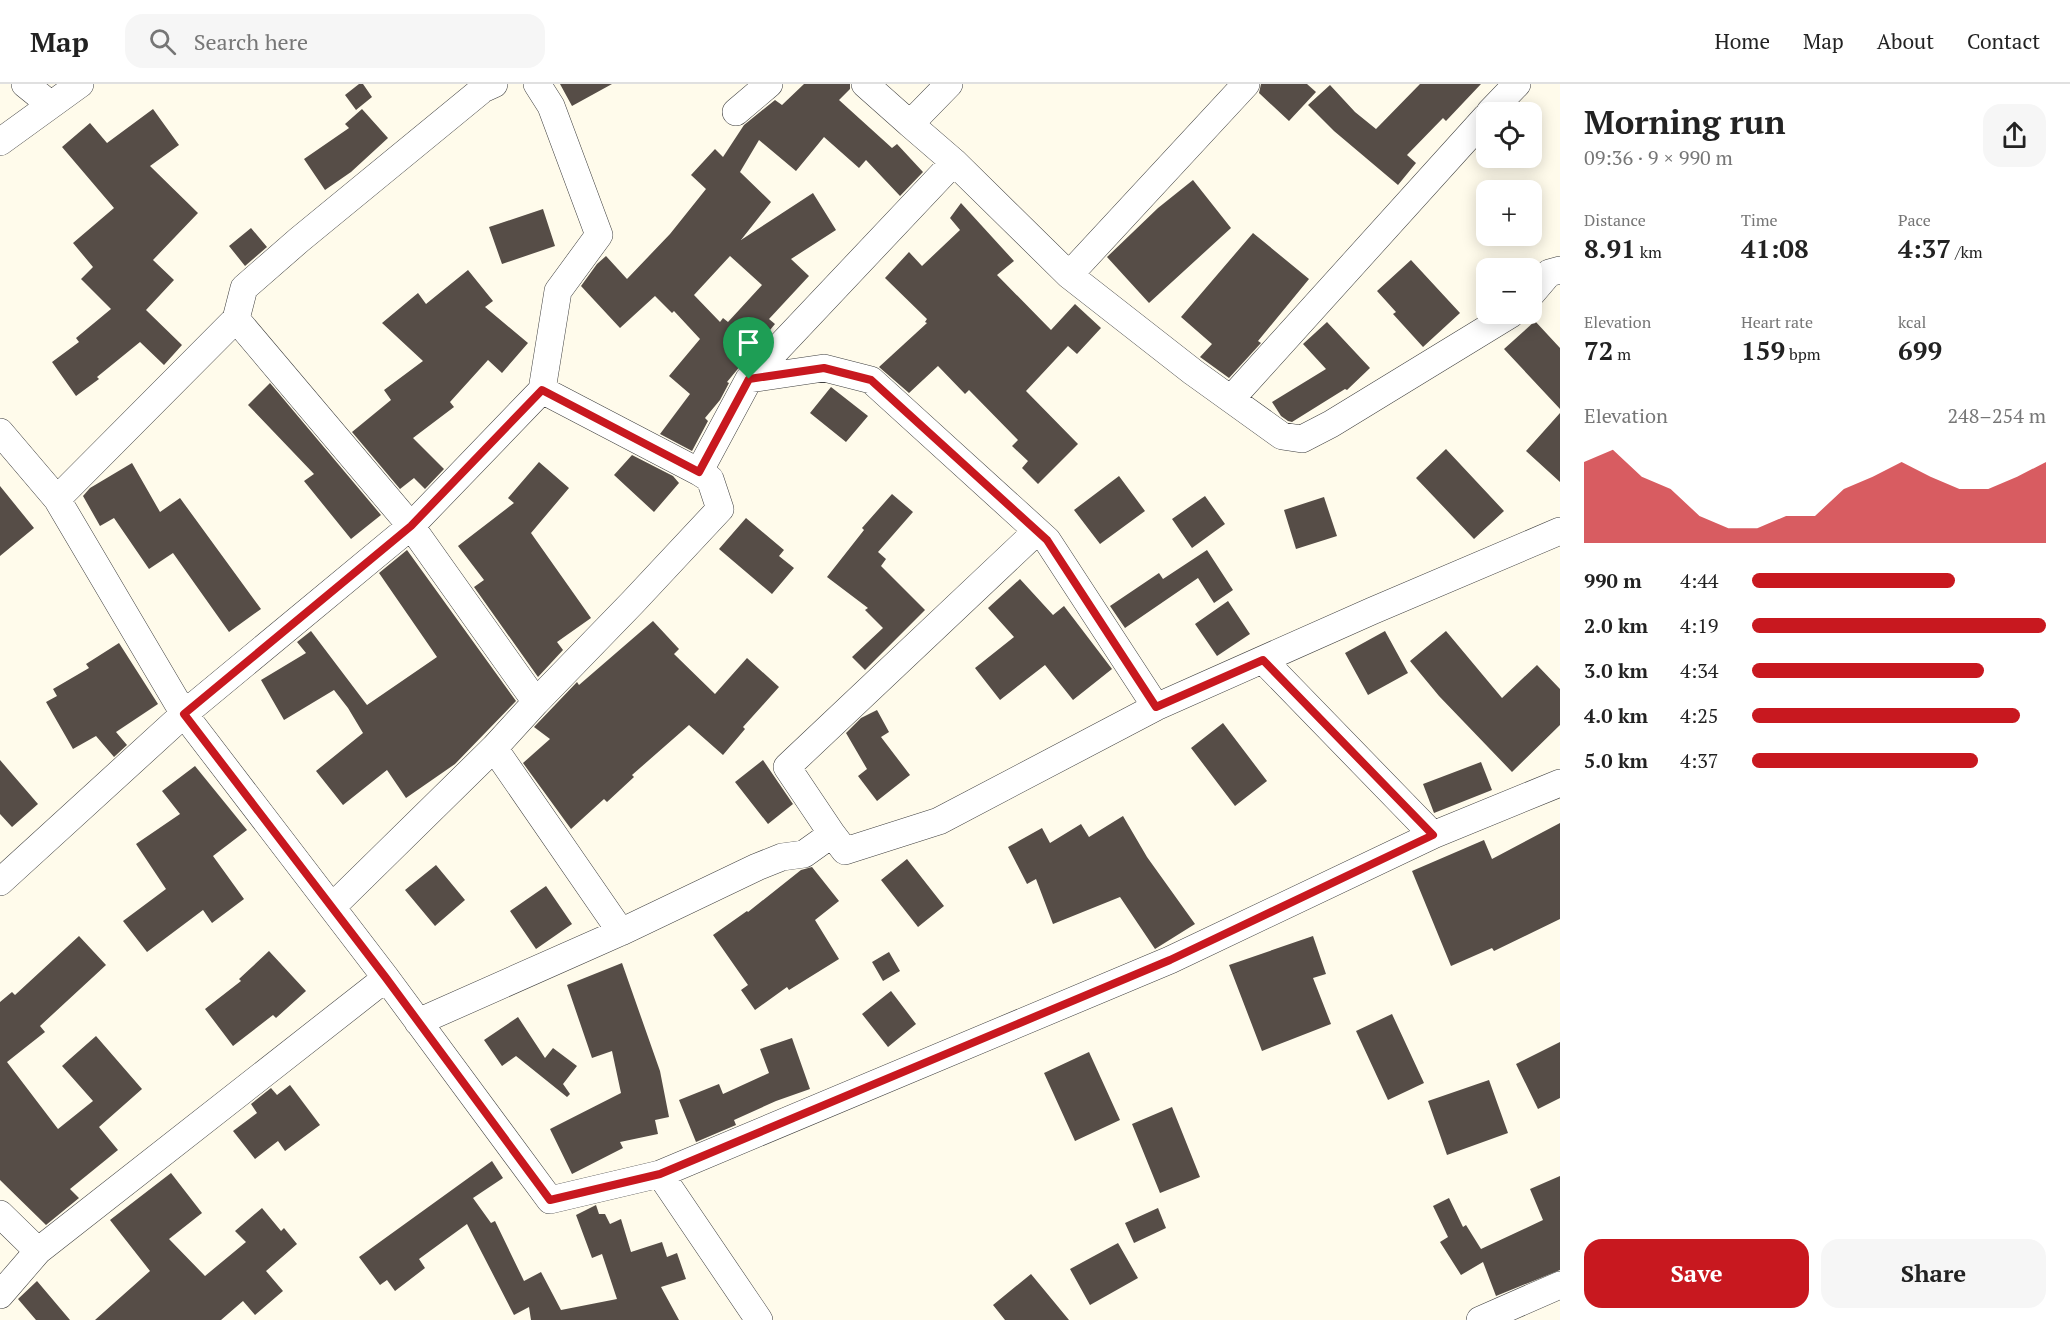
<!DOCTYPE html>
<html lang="en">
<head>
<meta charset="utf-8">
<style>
  body { margin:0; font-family:"PT Serif",serif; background:#f6f6f6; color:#222; height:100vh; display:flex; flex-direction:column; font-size:22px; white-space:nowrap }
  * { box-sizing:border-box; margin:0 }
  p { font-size:20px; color:#767676 }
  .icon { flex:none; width:33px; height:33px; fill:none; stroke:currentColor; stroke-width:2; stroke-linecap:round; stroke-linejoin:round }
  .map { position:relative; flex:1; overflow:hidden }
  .sheet { display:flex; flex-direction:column; background:#fff; width:510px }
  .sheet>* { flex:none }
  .buttons { position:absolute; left:1476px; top:18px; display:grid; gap:12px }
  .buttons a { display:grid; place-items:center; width:66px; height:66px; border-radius:12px; background:#fff; box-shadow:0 3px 15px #0003; font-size:30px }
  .pin { position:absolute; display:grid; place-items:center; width:51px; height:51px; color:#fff; margin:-62px -26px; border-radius:50% 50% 50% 0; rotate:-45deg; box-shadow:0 0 6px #0007 }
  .pin .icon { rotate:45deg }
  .round { display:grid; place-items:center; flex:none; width:63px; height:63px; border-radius:18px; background:#f6f6f6 }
  .headline { display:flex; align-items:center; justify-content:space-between; height:102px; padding:0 24px }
  h1 { font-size:33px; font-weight:600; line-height:45px }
  .stats { display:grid; grid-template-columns:repeat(3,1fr); gap:9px; height:102px; padding:6px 24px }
  .stats div { display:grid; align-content:center }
  .stats b { font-size:26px; font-weight:600 }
  .stats small { font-size:16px; font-weight:400 }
  .stats p { font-size:16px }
  .chart { height:168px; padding:12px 24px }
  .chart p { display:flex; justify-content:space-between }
  .chart svg { width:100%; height:108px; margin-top:6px; fill:#c8181f; opacity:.7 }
  .primary-button { display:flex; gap:12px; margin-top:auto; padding:12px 24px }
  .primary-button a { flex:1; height:69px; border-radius:18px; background:#c8181f; color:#fff; font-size:24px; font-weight:600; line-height:69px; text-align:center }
  .primary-button a+a { background:#f6f6f6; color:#222 }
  ul { padding:0 24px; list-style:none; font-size:20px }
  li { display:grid; grid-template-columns:96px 72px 1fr; align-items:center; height:45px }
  li i { height:15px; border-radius:8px; background:#c8181f }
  header { display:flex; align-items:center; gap:36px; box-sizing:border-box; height:84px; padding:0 30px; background:#fff; border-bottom:2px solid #e0e0e0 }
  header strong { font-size:28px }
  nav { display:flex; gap:33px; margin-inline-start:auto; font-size:21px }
  .search { width:420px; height:54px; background:#f6f6f6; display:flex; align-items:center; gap:15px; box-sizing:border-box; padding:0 21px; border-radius:18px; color:#767676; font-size:22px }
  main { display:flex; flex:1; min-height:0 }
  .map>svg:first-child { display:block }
  .building { fill:#564d47; fill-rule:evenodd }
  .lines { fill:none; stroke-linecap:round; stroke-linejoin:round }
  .minor-casing { stroke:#3f3f3f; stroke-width:28 }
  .minor { stroke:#fff; stroke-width:27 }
  .route-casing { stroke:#fff; stroke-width:12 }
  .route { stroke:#c8181f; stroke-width:8 }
</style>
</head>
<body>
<header>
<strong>Map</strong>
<div class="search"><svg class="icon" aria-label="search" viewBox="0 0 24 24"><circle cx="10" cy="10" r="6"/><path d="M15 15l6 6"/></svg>Search here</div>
<nav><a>Home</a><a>Map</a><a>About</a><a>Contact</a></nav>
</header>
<main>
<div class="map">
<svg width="1560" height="1236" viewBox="0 0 1560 1236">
  <rect width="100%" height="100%" fill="#fffbeb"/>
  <!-- building -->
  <path class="building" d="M 359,0 L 363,0 L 372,13 L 356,26 L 345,11 Z
    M 560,0 L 612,0 L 572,22 Z
    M 804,0 L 850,0 L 850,5 L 839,16 L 892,64 L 897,60 L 923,88 L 900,112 L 866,76 L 859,84 L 824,53 L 796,87 L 759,56 L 740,88 L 771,118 L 741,156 L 813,109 L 836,146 L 791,175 L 809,192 L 769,235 L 775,240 L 727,298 L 729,299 L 720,316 L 705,334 L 708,337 L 692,367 L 660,350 L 690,310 L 669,292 L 700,255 L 674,227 L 672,229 L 655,212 L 620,244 L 581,202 L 597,180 L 606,172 L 627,195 L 670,150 L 706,105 L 691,91 L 715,65 L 723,73 L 744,41 L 775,16 L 782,21 ZM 730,172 L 762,201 L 728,238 L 723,234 L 720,238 L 694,211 Z
    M 1261,0 L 1307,0 L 1316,8 L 1289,37 L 1259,9 Z
    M 1420,0 L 1481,0 L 1446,37 L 1443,34 L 1407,71 L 1416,79 L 1398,101 L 1334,47 L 1308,21 L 1330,1 L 1355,28 L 1376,45 Z
    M 153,25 L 179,61 L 150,82 L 198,129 L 153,176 L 174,196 L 146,226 L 182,261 L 164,281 L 140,258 L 97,293 L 99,295 L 76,312 L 52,278 L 79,258 L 76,254 L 111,225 L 81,195 L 93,183 L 73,159 L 114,124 L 62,63 L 90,39 L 107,59 Z
    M 362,25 L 388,54 L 351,88 L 325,106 L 304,75 L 349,44 L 345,40 Z
    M 1193,96 L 1231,144 L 1149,219 L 1107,173 L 1158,124 Z
    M 961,119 L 1014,177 L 997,191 L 1051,246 L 1075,220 L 1101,244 L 1077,270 L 1068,262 L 1026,307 L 1078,360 L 1038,400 L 1022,384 L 1028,377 L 1012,362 L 1018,356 L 969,306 L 965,310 L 938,282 L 909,309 L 879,283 L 927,239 L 925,238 L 927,235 L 885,194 L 909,168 L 922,182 L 960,146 L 950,134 Z
    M 543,125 L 555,162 L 502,180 L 489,143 Z
    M 251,144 L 267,163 L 245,182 L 229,162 Z
    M 1253,149 L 1309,195 L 1258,257 L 1261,259 L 1229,294 L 1200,273 L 1212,260 L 1181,233 Z
    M 1411,176 L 1460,229 L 1423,263 L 1393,230 L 1396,228 L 1377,207 Z
    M 468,186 L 493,217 L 485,223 L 528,259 L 502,289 L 488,276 L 450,318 L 454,323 L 413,354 L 444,385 L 425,405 L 414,394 L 400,405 L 352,348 L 391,316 L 384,306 L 423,277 L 382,239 L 418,209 L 426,220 Z
    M 1535,237 L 1560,264 L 1560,325 L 1504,265 Z
    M 1327,238 L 1370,284 L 1347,306 L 1345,305 L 1292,338 L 1288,337 L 1281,332 L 1272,318 L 1326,285 L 1303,260 Z
    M 270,299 L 381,431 L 351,455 L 304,397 L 314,390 L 248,321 Z
    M 831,303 L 868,332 L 846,358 L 810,329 Z
    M 1560,329 L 1560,398 L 1526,367 Z
    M 1446,365 L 1504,427 L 1474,455 L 1416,394 Z
    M 632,371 L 673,392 L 679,399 L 654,428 L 614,391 Z
    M 539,378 L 569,404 L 531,449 L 591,534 L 557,558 L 563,566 L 538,593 L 474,503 L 484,496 L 458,462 L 514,419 L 508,414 Z
    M 132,379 L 160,428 L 180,414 L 261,525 L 229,548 L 173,469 L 149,485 L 114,434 L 100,442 L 83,412 L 90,404 Z
    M 1119,392 L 1145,427 L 1100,460 L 1074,426 Z
    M 0,402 L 34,444 L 0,472 Z
    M 892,410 L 913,428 L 878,468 L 886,475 L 881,482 L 925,526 L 865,586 L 852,573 L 883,544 L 865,526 L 868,524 L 827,493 L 864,446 L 862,444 Z
    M 1205,412 L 1225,440 L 1192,464 L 1172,435 Z
    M 1324,413 L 1337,452 L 1296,465 L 1284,426 Z
    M 746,434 L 784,466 L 779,472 L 794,484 L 772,510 L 719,465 Z
    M 407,466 L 516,617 L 455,680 L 406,714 L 387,686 L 343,721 L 316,687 L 363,649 L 348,624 L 334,606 L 284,636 L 261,596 L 306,569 L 297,558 L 311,547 L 367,621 L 437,573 L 379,489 Z
    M 1207,466 L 1233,506 L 1214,519 L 1198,494 L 1125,544 L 1110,522 L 1159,489 L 1163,495 Z
    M 1020,495 L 1053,531 L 1064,522 L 1112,585 L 1073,616 L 1045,581 L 1000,616 L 975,584 L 1014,553 L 988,524 Z
    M 1228,517 L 1250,550 L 1217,572 L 1195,540 Z
    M 653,537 L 679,565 L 674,570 L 715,610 L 747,574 L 779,603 L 743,643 L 745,645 L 723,671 L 689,641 L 632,691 L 634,693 L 607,718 L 604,715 L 571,745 L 523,679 L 550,655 L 534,643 L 577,598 L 579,601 Z
    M 1385,547 L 1408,589 L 1368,611 L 1345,569 Z
    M 1446,547 L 1502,614 L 1537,581 L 1560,605 L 1560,641 L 1512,688 L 1439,612 L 1410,577 Z
    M 119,559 L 158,620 L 116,648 L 127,661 L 114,673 L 96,652 L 73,665 L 46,618 L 57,612 L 53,605 L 89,584 L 86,580 Z
    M 877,626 L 889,648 L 881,653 L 910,691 L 877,717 L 858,692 L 867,685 L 846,649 L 861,634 Z
    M 1223,639 L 1267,697 L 1235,722 L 1191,664 Z
    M 0,676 L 38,720 L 12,743 L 0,730 Z
    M 763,676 L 793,720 L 768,740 L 735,698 Z
    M 1481,678 L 1492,706 L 1434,729 L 1423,700 Z
    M 195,682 L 247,746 L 213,772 L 244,815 L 212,839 L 203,826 L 147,868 L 123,837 L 166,805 L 136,760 L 180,730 L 162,707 Z
    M 1123,732 L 1147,773 L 1195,840 L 1155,865 L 1120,813 L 1053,840 L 1036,795 L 1027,800 L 1008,763 L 1042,744 L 1050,759 L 1081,740 L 1089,753 Z
    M 1560,739 L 1560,835 L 1494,867 L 1492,864 L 1451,882 L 1412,787 L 1484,756 L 1492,775 Z
    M 907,775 L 944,822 L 918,843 L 881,796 Z
    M 436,781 L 465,816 L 435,842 L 405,806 Z
    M 812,783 L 839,817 L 815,836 L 839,875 L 789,906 L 787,903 L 755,926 L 741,906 L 748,901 L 713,851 L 747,827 L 748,828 L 801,786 Z
    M 546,802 L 572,840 L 536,865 L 510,827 Z
    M 79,852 L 106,881 L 40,942 L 45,948 L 7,978 L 58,1045 L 93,1017 L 62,982 L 96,952 L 142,1005 L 99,1043 L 118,1066 L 70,1105 L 79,1114 L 46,1141 L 0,1096 L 0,918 L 12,908 L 15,911 Z
    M 1313,852 L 1326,890 L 1313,894 L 1331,940 L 1262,967 L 1229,881 Z
    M 269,867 L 306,907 L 276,934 L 273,931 L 233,962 L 205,925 L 241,897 L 239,895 Z
    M 889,868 L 900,887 L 883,897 L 872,878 Z
    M 622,879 L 660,987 L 669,1033 L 655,1036 L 658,1050 L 620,1058 L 623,1064 L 572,1090 L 550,1045 L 621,1009 L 612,967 L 592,974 L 567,901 Z
    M 891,907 L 916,940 L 888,963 L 862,930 Z
    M 1392,930 L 1424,999 L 1388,1016 L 1356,947 Z
    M 518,933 L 545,974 L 553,964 L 577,982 L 563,1000 L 570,1010 L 567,1013 L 516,972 L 502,982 L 484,956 Z
    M 792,954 L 810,1005 L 776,1017 L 734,1036 L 736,1041 L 696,1058 L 679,1016 L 719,1000 L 723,1010 L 769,989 L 760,965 Z
    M 1560,958 L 1560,1014 L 1538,1025 L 1516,980 Z
    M 1089,968 L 1120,1036 L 1075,1057 L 1044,989 Z
    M 1489,996 L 1508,1049 L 1447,1071 L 1428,1017 Z
    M 290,1001 L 320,1041 L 285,1067 L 278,1057 L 255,1075 L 233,1047 L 257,1029 L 251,1020 L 271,1004 L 277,1011 Z
    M 1172,1023 L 1200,1093 L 1160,1109 L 1132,1040 Z
    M 492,1077 L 503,1094 L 473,1114 L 491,1139 L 495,1137 L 524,1197 L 541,1188 L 561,1226 L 617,1215 L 602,1170 L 592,1174 L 576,1131 L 596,1121 L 599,1130 L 605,1130 L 610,1140 L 621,1135 L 631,1168 L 662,1158 L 667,1173 L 677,1169 L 686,1195 L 661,1203 L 679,1236 L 531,1236 L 529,1223 L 514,1231 L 467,1140 L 419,1175 L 425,1184 L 395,1207 L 387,1196 L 380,1201 L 359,1173 Z
    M 171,1089 L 202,1129 L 169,1155 L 205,1192 L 246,1158 L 235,1147 L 262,1124 L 281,1147 L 284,1144 L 297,1160 L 266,1187 L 283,1207 L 255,1231 L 243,1217 L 221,1236 L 95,1236 L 150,1187 L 110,1136 Z
    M 1560,1092 L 1560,1186 L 1496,1212 L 1483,1178 L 1461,1191 L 1440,1158 L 1448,1153 L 1433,1122 L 1449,1114 L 1463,1143 L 1466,1141 L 1481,1165 L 1543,1136 L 1530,1105 Z
    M 1158,1124 L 1166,1144 L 1134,1159 L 1125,1139 Z
    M 1118,1159 L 1138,1194 L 1090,1221 L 1070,1185 Z
    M 1031,1190 L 1069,1236 L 1005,1236 L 993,1221 Z
    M 37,1197 L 70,1236 L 36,1236 L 18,1215 Z"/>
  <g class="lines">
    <defs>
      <path id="minor" d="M 25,0 L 51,21
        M 865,0 L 910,40
        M 949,0 L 910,40 L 954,78 L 1069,191 L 1193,288 L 1282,352 L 1302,355 L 1331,340 L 1511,230
        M 736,28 L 769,0
        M 1490,28 L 1517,0
        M 0,58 L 80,0
        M 1069,191 L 1246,0
        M 1532,209 L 1549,189 L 1560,186
        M 236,235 L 411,442 L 536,618 L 494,664 L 621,848
        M 749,295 L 824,284 L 871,296 L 1047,456 L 1156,623
        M 542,306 L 699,388 L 749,295 L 954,78
        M 1231,315 L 1486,33
        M 0,348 L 57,415 L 184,630 L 386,894
        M 57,415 L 236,235 L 244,204 L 299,156 L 483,5 L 494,0
        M 1263,576 L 1433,751
        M 536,618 L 633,518 L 720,425 L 710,395 L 699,388
        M 832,750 L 787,683 L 1037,447
        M 0,798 L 184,630 L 411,442 L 542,306 L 558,207 L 599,151 L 551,22 L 537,0
        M 332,823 L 494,664
        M 418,938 L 621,848 L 757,783 L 782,773 L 804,770 L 832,750 L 845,767 L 939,737 L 1156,623 L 1372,527 L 1560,447
        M 660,1090 L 759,1236
        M 0,1130 L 38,1167 L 386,894 L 550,1116 L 660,1090 L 1170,876 L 1433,751 L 1560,699
        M 0,1211 L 38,1167
        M 1480,1236 L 1560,1201"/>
    </defs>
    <!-- minor casing -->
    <use href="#minor" class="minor-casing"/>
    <!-- minor -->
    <use href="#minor" class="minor"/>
  </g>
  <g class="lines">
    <defs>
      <path id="route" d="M 824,284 L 871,296 L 1047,456 L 1156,623 L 1263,576 L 1433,751 L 1170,876 L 660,1090 L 550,1116 L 386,894 L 184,630 L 411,442 L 542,306 L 699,388 L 749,295 Z"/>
    </defs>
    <!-- route casing -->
    <use href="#route" class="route-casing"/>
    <!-- route -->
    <use href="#route" class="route"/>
  </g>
</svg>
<div class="buttons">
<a><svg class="icon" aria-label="locate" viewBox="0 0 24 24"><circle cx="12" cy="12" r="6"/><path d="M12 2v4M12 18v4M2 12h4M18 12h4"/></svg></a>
<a>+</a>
<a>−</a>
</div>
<div class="pin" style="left:749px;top:295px;background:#1e9e55"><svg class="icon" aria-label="arrive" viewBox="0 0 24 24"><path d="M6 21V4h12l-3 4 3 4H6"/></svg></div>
</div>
<section class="sheet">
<div class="headline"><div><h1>Morning run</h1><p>09:36 · 9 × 990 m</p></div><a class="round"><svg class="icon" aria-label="share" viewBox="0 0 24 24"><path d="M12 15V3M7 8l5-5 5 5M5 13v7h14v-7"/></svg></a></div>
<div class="stats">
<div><p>Distance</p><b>8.91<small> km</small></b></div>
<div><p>Time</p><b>41:08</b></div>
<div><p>Pace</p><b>4:37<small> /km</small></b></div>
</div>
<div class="stats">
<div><p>Elevation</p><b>72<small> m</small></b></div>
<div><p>Heart rate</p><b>159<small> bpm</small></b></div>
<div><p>kcal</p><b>699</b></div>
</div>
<div class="chart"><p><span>Elevation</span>248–254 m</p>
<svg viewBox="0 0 160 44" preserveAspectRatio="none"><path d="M0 44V11L10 6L20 17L30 22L40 33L50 38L60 38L70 33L80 33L90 22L100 17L110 11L120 17L130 22L140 22L150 17L160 11V44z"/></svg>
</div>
<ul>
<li><b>990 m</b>4:44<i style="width:69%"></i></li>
<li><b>2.0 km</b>4:19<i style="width:100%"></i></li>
<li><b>3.0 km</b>4:34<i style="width:79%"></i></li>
<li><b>4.0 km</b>4:25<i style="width:91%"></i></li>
<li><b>5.0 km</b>4:37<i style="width:77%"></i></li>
</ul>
<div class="primary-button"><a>Save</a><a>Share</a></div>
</section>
</main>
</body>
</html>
